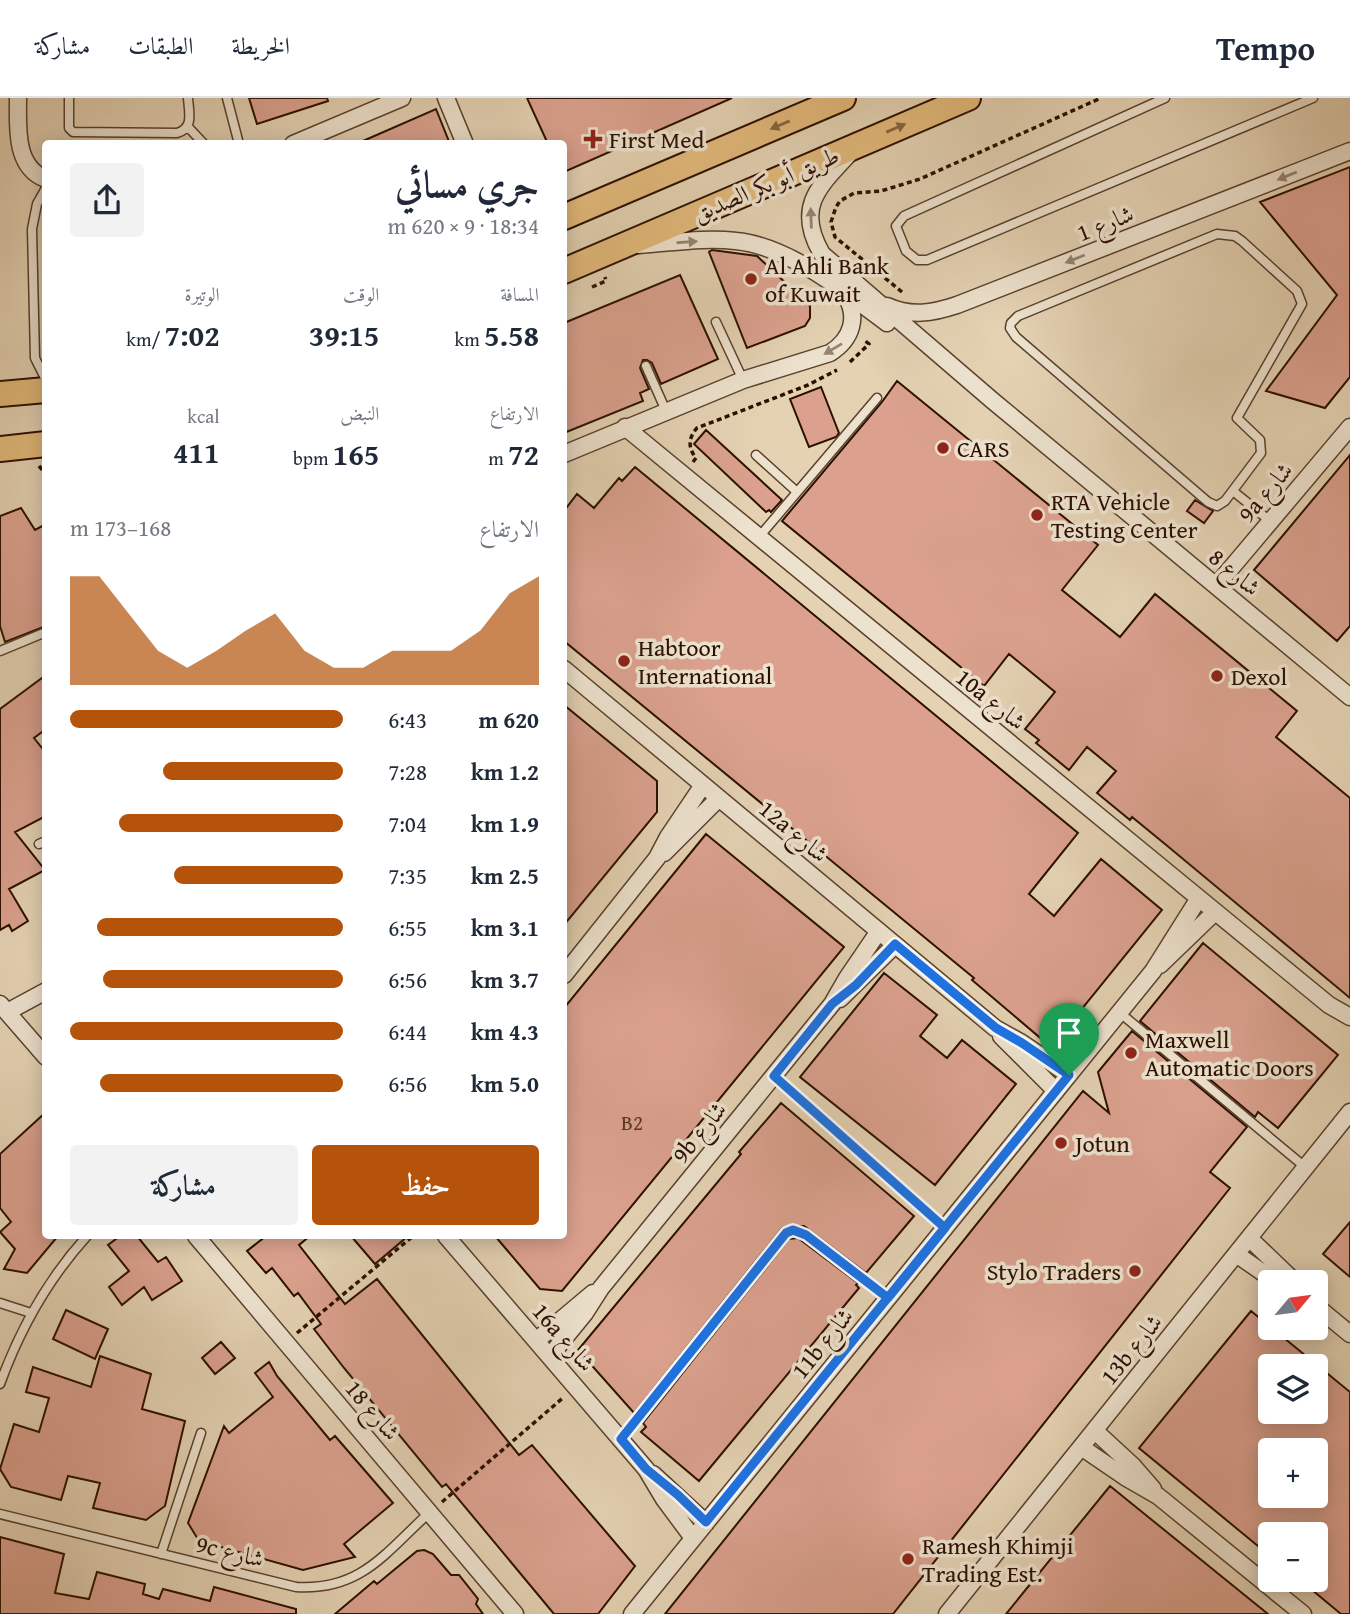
<!DOCTYPE html>
<html lang="ar">
<head>
<meta charset="utf-8">
<style>
  body { margin:0; font-family:"Gentium Book Plus",Amiri,serif; background:#f2f2f3; color:#1f2937; direction:rtl; height:100vh; display:flex; flex-direction:column; font-size:26px; white-space:nowrap }
  * { box-sizing:border-box; margin:0 }
  p { font-size:23px; color:#747a83 }
  .icon { flex:none; width:38px; height:38px; fill:none; stroke:currentColor; stroke-width:2; stroke-linecap:round; stroke-linejoin:round }
  .map { position:relative; flex:1; overflow:hidden; direction:ltr }
  .drawer { position:absolute; left:42px; top:42px; width:525px; height:1099px; display:flex; flex-direction:column; background:#fff; border-radius:7px; box-shadow:0 4px 18px #0003; direction:rtl }
  .drawer>* { flex:none }
  .needle { width:46px; rotate:61deg }
  .controls { position:absolute; left:1258px; top:1172px; display:grid; gap:14px }
  .controls a { display:grid; place-items:center; width:70px; height:70px; border-radius:7px; background:#fff; box-shadow:0 4px 18px #0003; font-size:35px }
  .pin { position:absolute; display:grid; place-items:center; width:60px; height:60px; color:#fff; margin:-72px -30px; border-radius:50% 50% 50% 0; rotate:-45deg; box-shadow:0 0 7px #0007 }
  .pin .icon { rotate:45deg }
  .round { display:grid; place-items:center; flex:none; width:74px; height:74px; border-radius:7px; background:#f2f2f3 }
  .overview { display:flex; align-items:center; justify-content:space-between; height:119px; padding:0 28px }
  h1 { font-size:38px; font-weight:600; line-height:52px }
  .metrics { display:grid; grid-template-columns:repeat(3,1fr); gap:10px; height:119px; padding:7px 28px }
  .metrics div { display:grid; align-content:center }
  .metrics b { font-size:30px; font-weight:600 }
  .metrics small { font-size:19px; font-weight:400 }
  .metrics p { font-size:19px }
  .chart { height:196px; padding:14px 28px }
  .chart p { display:flex; justify-content:space-between }
  .chart svg { width:100%; height:126px; margin-top:7px; fill:#b45309; opacity:.7 }
  .cta { display:flex; gap:14px; margin-top:auto; padding:14px 28px }
  .cta a { flex:1; height:80px; border-radius:7px; background:#b45309; color:#fff; font-size:28px; font-weight:600; line-height:80px; text-align:center }
  .cta a+a { background:#f2f2f3; color:#1f2937 }
  ul { padding:0 28px; list-style:none; font-size:23px }
  li { display:grid; grid-template-columns:112px 84px 1fr; align-items:center; height:52px }
  li i { height:18px; border-radius:9px; background:#b45309 }
  header { display:flex; align-items:center; gap:42px; box-sizing:border-box; height:98px; padding:0 35px; background:#fff; border-bottom:2px solid #e0e1e3 }
  header strong { font-size:33px }
  nav { display:flex; gap:38px; margin-inline-start:auto; font-size:24px }
  .map>svg:first-child { display:block }
  .building { fill:#dba18e; stroke:#2c0f00; stroke-width:2; fill-rule:evenodd }
  .lines { fill:none; stroke-linecap:round; stroke-linejoin:round }
  .service-casing { stroke:#5a402d; stroke-width:11 }
  .minor-casing { stroke:#5a402d; stroke-width:19 }
  .primary-casing { stroke:#2c0f00; stroke-width:28 }
  .path { stroke:#2c0f00; stroke-width:3.5; stroke-dasharray:5 3.5; stroke-linecap:butt }
  .service { stroke:#ede2ce; stroke-width:8 }
  .minor { stroke:#ede2ce; stroke-width:16 }
  .primary { stroke:#e2b97a; stroke-width:24 }
  .oneway { fill:#87643d }
  .oneway2 { fill:#968371 }
  .route-casing { stroke:#fff; stroke-width:14 }
  .route { stroke:#1a73e8; stroke-width:9 }
  .poi-dot { fill:#8f2418; stroke:#ede2ce; stroke-width:2.5 }
  .labels { text-anchor:middle; dominant-baseline:central; stroke-width:7; stroke-linejoin:round; paint-order:stroke }
  .number-label { font-size:21px; fill:#583424 }
  .poi-label { font-size:24px; fill:#2c0f00; stroke:#ede2ce; text-anchor:start }
  .street-label { font-size:24px; fill:#2c0f00; stroke:#ede2ce }
</style>
</head>
<body>
<header>
<strong>Tempo</strong>
<nav><a>الخريطة</a><a>الطبقات</a><a>مشاركة</a></nav>
</header>
<div class="map">
<svg width="1350" height="1516" viewBox="0 0 1350 1516">
  <rect width="100%" height="100%" fill="#e4d2b3"/>
  <filter id="stains"><feTurbulence type="fractalNoise" baseFrequency=".00286" numOctaves="4"/><feColorMatrix values="0 0 0 0 .2 0 0 0 0 .09 0 0 0 0 .02 0 0 0 .5 -.17"/></filter>
  <radialGradient id="worn" r=".72"><stop offset=".6" stop-color="#630" stop-opacity="0"/><stop offset="1" stop-color="#630" stop-opacity=".3"/></radialGradient>
  <!-- building -->
  <path class="building" d="M 249,0 L 327,0 L 328,3 L 257,26 Z
    M 527,0 L 732,0 L 564,74 L 564,46 L 548,46 Z
    M 436,11 L 450,46 L 356,46 Z
    M 1350,69 L 1350,279 L 1325,310 L 1266,293 L 1337,197 L 1260,104 Z
    M 712,152 L 757,158 L 810,208 L 810,220 L 805,228 L 747,250 L 709,154 Z
    M 680,177 L 718,261 L 661,286 L 652,265 L 647,262 L 643,262 L 640,270 L 649,291 L 640,295 L 643,303 L 564,335 L 564,225 Z
    M 897,283 L 1098,447 L 1062,492 L 1120,539 L 1155,496 L 1297,613 L 1276,639 L 1350,700 L 1350,900 L 1165,746 L 1132,719 L 1130,722 L 1097,695 L 1116,673 L 1087,649 L 1069,672 L 1036,645 L 1039,642 L 1025,631 L 1055,594 L 1009,556 L 984,588 L 782,423 L 882,304 Z
    M 821,289 L 839,335 L 836,339 L 809,349 L 790,301 Z
    M 706,332 L 782,402 L 771,414 L 769,412 L 766,414 L 694,346 Z
    M 1350,357 L 1350,528 L 1337,543 L 1254,472 Z
    M 635,369 L 1078,735 L 1029,796 L 1054,818 L 1101,761 L 1162,812 L 1051,949 L 972,882 L 974,880 L 564,543 L 564,413 L 577,396 L 594,410 L 619,380 L 622,383 Z
    M 1195,402 L 1213,413 L 1204,425 L 1187,413 Z
    M 21,410 L 35,432 L 46,426 L 46,528 L 5,544 L 0,528 L 0,418 Z
    M 46,577 L 46,631 L 34,640 L 46,655 L 46,718 L 15,734 L 45,772 L 9,791 L 28,823 L 12,833 L 9,827 L 0,832 L 0,611 Z
    M 564,607 L 657,683 L 657,714 L 564,827 Z
    M 706,736 L 844,849 L 562,1193 L 540,1191 L 495,1138 L 564,1138 L 564,910 Z
    M 1203,845 L 1338,957 L 1278,1030 L 1258,1014 L 1255,1019 L 1140,923 Z
    M 884,875 L 937,917 L 920,938 L 947,960 L 962,942 L 1016,986 L 935,1087 L 800,979 Z
    M 1132,933 L 1247,1029 L 1210,1074 L 1230,1090 L 893,1516 L 665,1516 L 1083,993 L 1109,1015 L 1098,974 Z
    M 781,1005 L 914,1118 L 866,1175 L 804,1128 L 782,1130 L 634,1315 L 578,1252 L 741,1056 L 739,1054 Z
    M 46,1014 L 46,1138 L 58,1138 L 27,1175 L 4,1171 L 15,1151 L 0,1134 L 11,1124 L 0,1110 L 0,1056 Z
    M 1350,1124 L 1350,1179 L 1323,1156 Z
    M 120,1138 L 137,1138 L 158,1164 L 166,1159 L 182,1183 L 152,1202 L 144,1189 L 122,1207 L 109,1189 L 129,1173 L 108,1147 Z
    M 266,1138 L 310,1138 L 299,1147 L 345,1206 L 377,1181 L 519,1357 L 532,1347 L 635,1468 L 598,1516 L 554,1516 L 446,1386 L 442,1389 L 344,1270 L 314,1231 L 321,1226 L 298,1195 L 294,1198 L 272,1170 L 266,1175 L 247,1153 Z
    M 351,1138 L 408,1138 L 375,1166 Z
    M 798,1140 L 858,1185 L 856,1187 L 859,1190 L 699,1383 L 641,1334 L 646,1329 L 643,1325 L 789,1141 Z
    M 66,1212 L 108,1231 L 95,1261 L 53,1241 Z
    M 1251,1213 L 1350,1294 L 1350,1516 L 1341,1516 L 1300,1482 L 1316,1482 L 1316,1437 L 1270,1437 L 1270,1458 L 1139,1350 ZM 1270,1269 L 1316,1269 L 1316,1314 L 1270,1314 ZM 1270,1353 L 1316,1353 L 1316,1398 L 1270,1398 Z
    M 221,1244 L 235,1260 L 215,1276 L 202,1260 Z
    M 100,1258 L 151,1276 L 142,1311 L 185,1323 L 165,1408 L 146,1422 L 93,1410 L 100,1385 L 68,1378 L 61,1402 L 11,1389 L 0,1371 L 14,1326 L 39,1334 L 49,1300 L 26,1294 L 33,1269 L 91,1289 Z
    M 269,1264 L 277,1278 L 330,1342 L 335,1338 L 393,1405 L 344,1446 L 355,1459 L 303,1472 L 199,1443 L 188,1425 L 224,1328 L 229,1335 L 273,1299 L 255,1275 Z
    M 1110,1388 L 1268,1516 L 1006,1516 Z
    M 0,1439 L 64,1456 L 55,1495 L 89,1501 L 97,1474 L 145,1486 L 143,1496 L 159,1501 L 163,1491 L 210,1503 L 214,1489 L 296,1511 L 296,1516 L 0,1516 Z
    M 424,1452 L 433,1456 L 451,1477 L 459,1477 L 478,1501 L 476,1506 L 483,1516 L 335,1516 L 374,1483 L 377,1486 L 417,1453 Z"/>
  <g class="lines">
    <defs>
      <path id="service" d="M 69,0 L 69,30 L 73,34 L 177,35 C 194,30 189,15 188,0
        M 227,0 L 239,46
        M 1165,0 L 904,118 L 896,128 L 906,153 L 917,162 L 927,162 L 1313,0
        M 188,29 L 204,46
        M 46,90 L 37,106 L 32,131 L 35,260 L 46,282
        M 1217,136 L 1235,138 L 1242,143 L 1297,193 L 1302,206 L 1237,320 L 1260,342 L 1261,355 L 1225,403 L 1217,408 L 1208,404 L 1016,239 L 1010,230 L 1011,225 L 1018,218 Z
        M 716,224 L 743,282
        M 646,268 L 666,313
        M 756,357 L 797,394
        M 1233,393 L 1270,423
        M 759,439 L 877,300
        M 0,553 L 46,534
        M 39,746 L 46,743
        M 1119,914 L 1305,1069
        M 774,978 L 945,1130
        M 0,1205 L 31,1215
        M 0,1286 C 20,1231 48,1181 87,1138
        M 621,1341 L 786,1135 L 800,1133 L 806,1137 L 888,1200
        M 0,1416 L 296,1489 C 361,1493 385,1455 430,1414
        M 161,1456 L 201,1335"/>
      <path id="minor" d="M 18,0 C 18,28 14,69 46,81
        M 446,0 L 465,46
        M 293,46 L 402,0
        M 849,56 C 818,89 795,110 822,156 L 993,303 L 1350,599
        M 639,147 C 671,145 704,139 736,143 C 789,148 845,194 887,225
        M 887,208 C 911,219 933,215 957,207 L 1350,53
        M 625,329 L 1329,907 L 1350,919
        M 564,356 L 743,282 L 830,255 C 852,241 859,219 845,196
        M 1216,488 L 1350,329
        M 564,571 L 995,930 L 1022,945 L 1069,977
        M 664,755 L 719,700
        M 1160,867 L 1215,814
        M 564,877 L 657,760 L 668,739 L 703,687
        M 840,901 L 895,847
        M 0,906 L 46,959
        M 7,914 L 46,893
        M 1001,938 L 1056,993
        M 196,1138 L 515,1516
        M 446,1138 L 646,1371 L 664,1401 L 693,1440
        M 1249,1140 L 1296,1185
        M 1236,1156 L 1278,1185
        M 1316,1208 L 1350,1236
        M 537,1242 L 593,1195
        M 550,1258 L 585,1215 L 601,1190 L 832,906 L 847,880 L 879,833
        M 1095,1333 L 1133,1368 L 1153,1391
        M 1081,1349 L 1125,1379 L 1158,1398 L 1303,1516
        M 653,1376 L 706,1425
        M 632,1516 L 1153,873 L 1199,800
        M 947,1516 L 1350,1014"/>
      <path id="primary" d="M 564,119 L 843,0
        M 564,173 L 968,0
        M 0,296 L 46,292
        M 0,351 L 46,346"/>
    </defs>
    <!-- service casing -->
    <use href="#service" class="service-casing"/>
    <!-- minor casing -->
    <use href="#minor" class="minor-casing"/>
    <!-- primary casing -->
    <use href="#primary" class="primary-casing"/>
    <!-- path -->
    <path class="path" d="M 592,189 L 606,183 L 605,179
      M 902,194 L 835,139 L 831,124 L 836,109 L 840,103 L 854,95 L 881,93 L 920,81 L 1101,0
      M 850,264 L 869,246 L 863,241
      M 693,364 L 696,360 C 688,350 688,340 697,330 L 808,287 L 837,272
      M 39,368 L 46,376
      M 297,1235 L 413,1138
      M 442,1404 L 564,1299"/>
    <!-- service -->
    <use href="#service" class="service"/>
    <!-- minor -->
    <use href="#minor" class="minor"/>
    <!-- primary -->
    <use href="#primary" class="primary"/>
  </g>
  <!-- one-way arrows -->
  <defs><path id="oneway-solid" d="M-6-.8H1V-3.2L6.5 0L1 3.2V.8H-6Z" transform="scale(1.75)"/></defs>
  <g class="oneway">
    <use href="#oneway-solid" transform="translate(780 27) rotate(157)"/>
    <use href="#oneway-solid" transform="translate(896 30) rotate(-23)"/>
  </g>
  <g class="oneway2">
    <use href="#oneway-solid" transform="translate(1287 78) rotate(158)"/>
    <use href="#oneway-solid" transform="translate(811 120) rotate(-92)"/>
    <use href="#oneway-solid" transform="translate(687 144) rotate(-4)"/>
    <use href="#oneway-solid" transform="translate(1075 161) rotate(158)"/>
    <use href="#oneway-solid" transform="translate(833 251) rotate(149)"/>
  </g>
  <g class="lines">
    <defs>
      <path id="route" d="M 1069,977 C 947,1125 827,1275 706,1424 L 678,1397 L 646,1371 L 621,1341 L 786,1135 L 793,1132 L 806,1137 L 888,1200 L 945,1130 L 774,978 L 832,906 L 856,887 L 895,846 L 996,930 L 1022,945 L 1069,977"/>
    </defs>
    <!-- route casing -->
    <use href="#route" class="route-casing"/>
    <!-- route -->
    <use href="#route" class="route"/>
  </g>
  <!-- markers -->
  <g class="poi-dot">
    <path d="M589.5 30.5h7v7h7v7h-7v7h-7v-7h-7v-7h7z"/>
    <circle cx="751" cy="181" r="7"/>
    <circle cx="943" cy="350" r="7"/>
    <circle cx="1037" cy="417" r="7"/>
    <circle cx="624" cy="563" r="7"/>
    <circle cx="1217" cy="578" r="7"/>
    <circle cx="1131" cy="955" r="7"/>
    <circle cx="1061" cy="1045" r="7"/>
    <circle cx="1135" cy="1173" r="7"/>
    <circle cx="908" cy="1461" r="7"/>
  </g>
  <g class="labels">
    <!-- number labels -->
    <g class="number-label">
      <text x="632" y="1024">B2</text>
    </g>
    <!-- poi labels -->
    <g class="poi-label">
      <text x="609" y="41">First Med</text>
      <text x="765" y="167">Al Ahli Bank<tspan x="765" dy="28">of Kuwait</tspan></text>
      <text x="957" y="350">CARS</text>
      <text x="1051" y="403">RTA Vehicle<tspan x="1051" dy="28">Testing Center</tspan></text>
      <text x="638" y="549">Habtoor<tspan x="638" dy="28">International</tspan></text>
      <text x="1231" y="578">Dexol</text>
      <text x="1145" y="941">Maxwell<tspan x="1145" dy="28">Automatic Doors</tspan></text>
      <text x="1075" y="1045">Jotun</text>
      <text x="1121" y="1173" text-anchor="end">Stylo Traders</text>
      <text x="922" y="1447">Ramesh Khimji<tspan x="922" dy="28">Trading Est.</tspan></text>
    </g>
    <!-- street labels -->
    <g class="street-label">
      <text transform="translate(766 86) rotate(-23)">طريق أبو بكر الصديق</text>
      <text transform="translate(1105 125) rotate(-22)">شارع 1</text>
      <text transform="translate(1265 394) rotate(-50)">9a شارع</text>
      <text transform="translate(1235 474) rotate(40)">شارع 8</text>
      <text transform="translate(991 601) rotate(39)">10a شارع</text>
      <text transform="translate(794 733) rotate(40)">12a شارع</text>
      <text transform="translate(699 1034) rotate(-51)">9b شارع</text>
      <text transform="translate(564 1239) rotate(49)">16a شارع</text>
      <text transform="translate(822 1245) rotate(-51)">11b شارع</text>
      <text transform="translate(1131 1251) rotate(-51)">13b شارع</text>
      <text transform="translate(373 1312) rotate(50)">شارع 18</text>
      <text transform="translate(230 1453) rotate(14)">9c شارع</text>
    </g>
  </g>
  <rect width="100%" height="100%" filter="url(#stains)"/>
  <rect width="100%" height="100%" fill="url(#worn)"/>
</svg>
<div class="controls">
<a><svg class="needle" viewBox="-14 -14 28 28"><path d="M0-13l5 13h-10z" fill="#e53935"/><path d="M0 13l5-13h-10z" fill="#747a83"/></svg></a>
<a><svg class="icon" aria-label="layers" viewBox="0 0 24 24"><path d="M12 4l9 5-9 5-9-5zM3 14l9 5 9-5"/></svg></a>
<a>+</a>
<a>−</a>
</div>
<div class="pin" style="left:1069px;top:977px;background:#1e9e55"><svg class="icon" aria-label="arrive" viewBox="0 0 24 24"><path d="M6 21V4h12l-3 4 3 4H6"/></svg></div>
<section class="drawer">
<div class="overview"><div><h1>جري مسائي</h1><p>18:34 · 9 × 620 m</p></div><a class="round"><svg class="icon" aria-label="share" viewBox="0 0 24 24"><path d="M12 15V3M7 8l5-5 5 5M5 13v7h14v-7"/></svg></a></div>
<div class="metrics">
<div><p>المسافة</p><b>5.58<small> km</small></b></div>
<div><p>الوقت</p><b>39:15</b></div>
<div><p>الوتيرة</p><b>7:02<small> /km</small></b></div>
</div>
<div class="metrics">
<div><p>الارتفاع</p><b>72<small> m</small></b></div>
<div><p>النبض</p><b>165<small> bpm</small></b></div>
<div><p>kcal</p><b>411</b></div>
</div>
<div class="chart"><p><span>الارتفاع</span>168–173 m</p>
<svg viewBox="0 0 160 44" preserveAspectRatio="none"><path d="M0 44V6L10 6L20 19L30 32L40 38L50 32L60 25L70 19L80 32L90 38L100 38L110 32L120 32L130 32L140 25L150 12L160 6V44z"/></svg>
</div>
<ul>
<li><b>620 m</b>6:43<i style="width:100%"></i></li>
<li><b>1.2 km</b>7:28<i style="width:66%"></i></li>
<li><b>1.9 km</b>7:04<i style="width:82%"></i></li>
<li><b>2.5 km</b>7:35<i style="width:62%"></i></li>
<li><b>3.1 km</b>6:55<i style="width:90%"></i></li>
<li><b>3.7 km</b>6:56<i style="width:88%"></i></li>
<li><b>4.3 km</b>6:44<i style="width:100%"></i></li>
<li><b>5.0 km</b>6:56<i style="width:89%"></i></li>
</ul>
<div class="cta"><a>حفظ</a><a>مشاركة</a></div>
</section>
</div>
</body>
</html>
